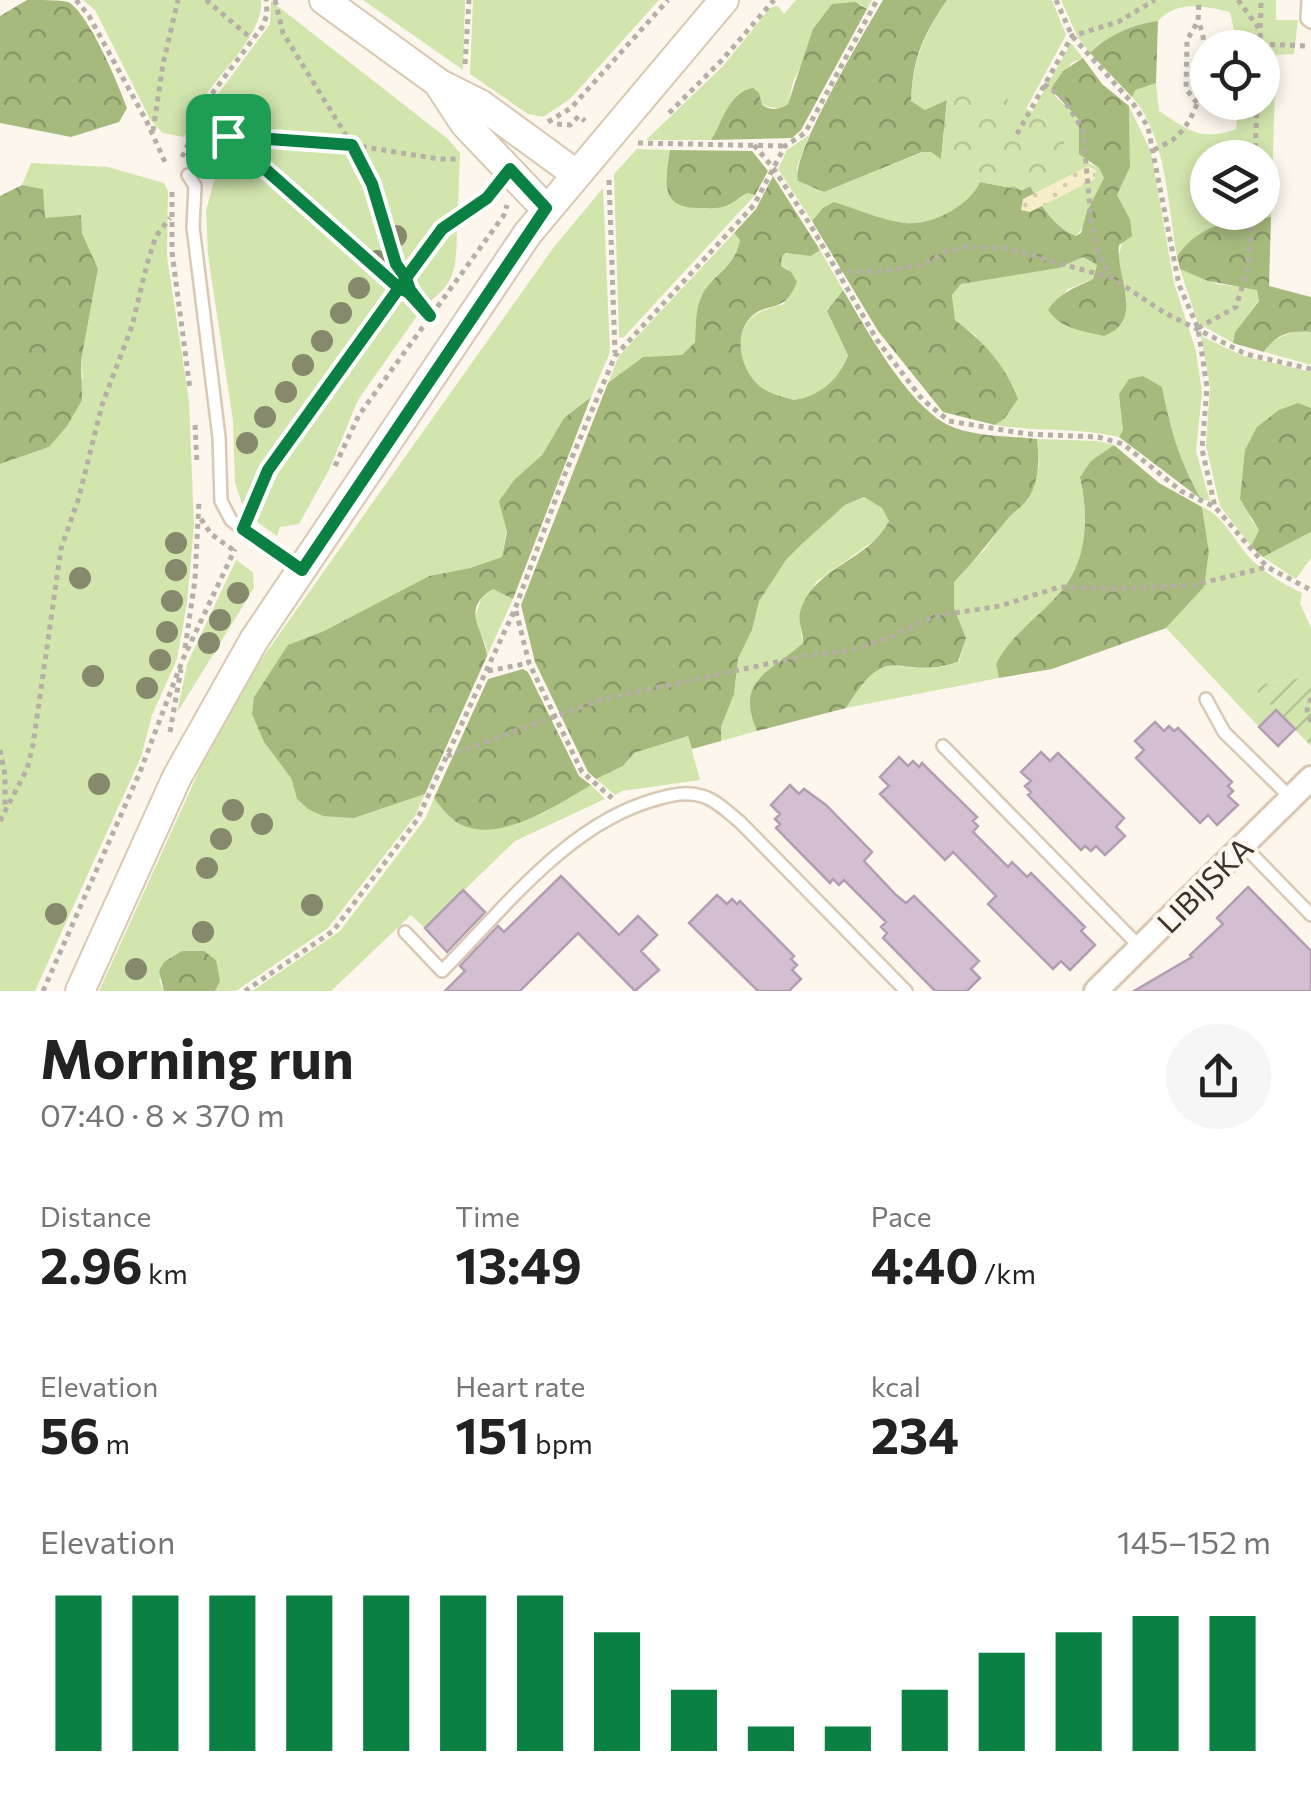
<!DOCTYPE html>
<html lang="en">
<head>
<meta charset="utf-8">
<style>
  body { margin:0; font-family:Commissioner,sans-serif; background:#f6f6f6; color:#222; height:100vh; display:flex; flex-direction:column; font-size:38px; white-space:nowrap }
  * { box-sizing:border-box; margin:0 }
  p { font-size:32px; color:#767676 }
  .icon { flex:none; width:55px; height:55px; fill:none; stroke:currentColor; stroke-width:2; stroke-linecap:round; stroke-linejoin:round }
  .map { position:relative; height:991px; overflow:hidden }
  .side { display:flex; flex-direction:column; background:#fff; flex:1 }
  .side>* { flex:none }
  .controls { position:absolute; left:1190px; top:30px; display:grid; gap:20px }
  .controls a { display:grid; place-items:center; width:90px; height:90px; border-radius:50%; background:#fff; box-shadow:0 5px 15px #0003; font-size:50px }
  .pin { position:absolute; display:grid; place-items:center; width:85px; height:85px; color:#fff; margin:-42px; border-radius:20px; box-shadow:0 5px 15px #0006 }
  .round { display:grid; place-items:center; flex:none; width:105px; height:105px; border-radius:52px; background:#f6f6f6 }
  .overview { display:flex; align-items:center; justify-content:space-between; height:170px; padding:0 40px }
  h1 { font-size:55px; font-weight:700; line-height:75px }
  .metrics { display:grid; grid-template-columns:repeat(3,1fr); gap:15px; height:170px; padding:10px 40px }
  .metrics div { display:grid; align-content:center }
  .metrics b { font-size:50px; font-weight:700 }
  .metrics small { font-size:28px; font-weight:400 }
  .metrics p { font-size:28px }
  .chart { height:280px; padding:20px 40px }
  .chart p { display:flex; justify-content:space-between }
  .chart svg { width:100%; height:180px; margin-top:10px; stroke:#0b8043; stroke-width:6 }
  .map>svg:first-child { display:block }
  .grass { fill:#d2e5ad; fill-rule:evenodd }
  .forest { fill:url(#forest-crowns) }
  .sand { fill:url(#sand-dots) }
  .park { fill:url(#park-crowns) }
  .garden { fill:url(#garden-furrows) }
  .building { fill:#d4bfd2; stroke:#b39eb1; stroke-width:2.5 }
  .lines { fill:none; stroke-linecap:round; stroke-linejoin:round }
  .service-casing { stroke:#d9c8b3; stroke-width:16 }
  .minor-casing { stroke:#d9c8b3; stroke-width:28 }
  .tertiary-casing { stroke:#d9c8b3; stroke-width:32 }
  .path { stroke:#b6afa6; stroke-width:5; stroke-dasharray:5 5; stroke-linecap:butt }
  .service { stroke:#fff; stroke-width:11 }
  .minor { stroke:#fff; stroke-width:22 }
  .tertiary { stroke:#fff; stroke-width:28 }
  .tree { fill:#86896b }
  .route-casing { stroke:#fff; stroke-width:20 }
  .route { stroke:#0b8043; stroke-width:12 }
  .labels { text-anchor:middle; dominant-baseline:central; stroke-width:8; stroke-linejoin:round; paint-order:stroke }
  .street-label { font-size:30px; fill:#3a332b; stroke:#fdf6ed }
</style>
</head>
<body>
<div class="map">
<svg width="1311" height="991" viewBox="0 0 1311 991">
  <defs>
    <pattern id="forest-crowns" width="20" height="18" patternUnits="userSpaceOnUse" patternTransform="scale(2.5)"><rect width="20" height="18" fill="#a6ba7d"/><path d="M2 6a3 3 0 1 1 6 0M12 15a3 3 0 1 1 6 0" fill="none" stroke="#889867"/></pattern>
    <pattern id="sand-dots" width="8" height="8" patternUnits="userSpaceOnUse" patternTransform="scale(2.5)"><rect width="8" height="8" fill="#f7edc8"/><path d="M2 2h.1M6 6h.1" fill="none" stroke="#d4ccac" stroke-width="1.8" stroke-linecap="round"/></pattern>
    <pattern id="park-crowns" width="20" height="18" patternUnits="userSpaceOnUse" patternTransform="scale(2.5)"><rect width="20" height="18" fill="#d2e5ad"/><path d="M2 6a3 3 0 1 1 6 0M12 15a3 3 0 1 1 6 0" fill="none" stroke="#b5c595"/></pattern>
    <pattern id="garden-furrows" width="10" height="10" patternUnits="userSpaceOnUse" patternTransform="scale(2.5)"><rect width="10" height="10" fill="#d2e5ad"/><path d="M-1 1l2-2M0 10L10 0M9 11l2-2" fill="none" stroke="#b5c595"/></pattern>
  </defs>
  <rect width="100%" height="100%" fill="#fdf6ed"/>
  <!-- grass -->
  <path class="grass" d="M 83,0 L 261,0 C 265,30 223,70 206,95 C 197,108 191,123 184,137 L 163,133 L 151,121 L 95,10 Z
    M 363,0 L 465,0 L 463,70 Z
    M 473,0 L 659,0 L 570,99 L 543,117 L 528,114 L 470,74 Z
    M 796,0 L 872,0 L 867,9 L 860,4 L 832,4 L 793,82 L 788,104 L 779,109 L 762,105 L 730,105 L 711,140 L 646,140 L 723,66 L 770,8 L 778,6 L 784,14 Z
    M 947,0 L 1052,0 L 1066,35 L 1026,109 L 966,79 L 948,92 L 947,100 L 925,110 L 911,101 C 913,59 924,35 947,0 Z
    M 1061,0 L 1276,0 L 1276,20 L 1298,20 L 1294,54 L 1276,55 L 1271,217 C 1234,219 1201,224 1177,256 C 1168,208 1166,133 1132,97 L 1134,90 L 1156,83 L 1159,111 C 1189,130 1200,142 1236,129 L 1238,103 L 1262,102 L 1262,48 L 1238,47 L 1230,12 C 1201,6 1178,0 1158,21 C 1131,25 1110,34 1090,53 L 1078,38 ZM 1208,158 L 1262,158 L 1262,212 L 1208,212 Z
    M 271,1 L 448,139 L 460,153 L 458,209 L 440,223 L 282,439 L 257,475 L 243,507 L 235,483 L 233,421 L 208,255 L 206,211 L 223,147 L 195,138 L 215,98 L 270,24 Z
    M 1071,43 L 1083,58 L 1071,63 L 1055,96 L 1079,120 L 1080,142 L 1088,163 L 1099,168 L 1104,178 L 1087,211 L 1086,223 L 1076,236 C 1055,228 1041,206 1030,186 L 1063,170 L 1060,129 L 1032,112 Z
    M 1129,106 L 1151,152 L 1174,283 L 1196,351 L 1202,393 L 1196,451 L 1210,501 L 1201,499 C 1180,463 1170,428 1162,387 L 1120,394 L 1123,430 L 1119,437 C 1078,427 1036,432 995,425 L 1004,419 L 976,336 L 955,320 L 952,295 L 961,284 L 1059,268 L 1083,257 L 1097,265 L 1093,279 L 1068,289 L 1048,310 L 1127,301 L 1118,257 L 1130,219 L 1117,195 L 1130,167 Z
    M 809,135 L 797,167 L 798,181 L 824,192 L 923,152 L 931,151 L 980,182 C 969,206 931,226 905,223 C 881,220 857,209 834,202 L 812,221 L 778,169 L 787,150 Z
    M 637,149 L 670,150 L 666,178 L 728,206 L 748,193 L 755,195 L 623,338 L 619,337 L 614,174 Z
    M 31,163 L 108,167 L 164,183 L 168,191 L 167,256 L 189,401 L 194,526 L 187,603 L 177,659 L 152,715 L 141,757 L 35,991 L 0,991 L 0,464 L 49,447 L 83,377 L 81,361 L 98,269 L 82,233 L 44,218 L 43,189 L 22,185 Z
    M 603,188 L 610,352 L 591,397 L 564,418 L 542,455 L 515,479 L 502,557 L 470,568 L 429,576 L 324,631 L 289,645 L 254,697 L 264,742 L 291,778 L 297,799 L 308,809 L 354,818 L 425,794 L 415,816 L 328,928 L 236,991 L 215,991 L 220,981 L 204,951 L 182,951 L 159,980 L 164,991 L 99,991 L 214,738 L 256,667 L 554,247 Z
    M 457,224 C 456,263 459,282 425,305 L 411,282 L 445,234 Z
    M 734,233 L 740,240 C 734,269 716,270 703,293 C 695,308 696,325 695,341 L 683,355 L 643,357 L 608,383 L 619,356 Z
    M 820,250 L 843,290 L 827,311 L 848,354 C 839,379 822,396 794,400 C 784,397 773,395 764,389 C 743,376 732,341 749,320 C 757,311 773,307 784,304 L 788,269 L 781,266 L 782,256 C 794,249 806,259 820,250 Z
    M 1180,269 L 1217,284 L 1257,289 L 1259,300 L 1235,332 L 1233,343 L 1198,323 Z
    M 402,294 L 419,313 L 358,400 L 329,470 L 299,524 L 280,527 L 277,536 L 253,519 L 279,464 Z
    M 1296,331 L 1311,332 L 1311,365 L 1265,352 L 1271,341 Z
    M 1201,336 L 1243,356 L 1311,372 L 1311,408 L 1298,404 L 1250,518 L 1259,530 L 1251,546 L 1220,506 L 1206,446 L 1210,386 Z
    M 1037,439 L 1097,441 L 1114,445 L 1092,461 L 1080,477 C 1089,517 1088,562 1058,595 C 1037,618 1010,636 996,664 L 999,678 L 846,708 C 891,635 896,684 959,662 L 966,638 L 954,608 L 954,582 L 986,548 L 1006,519 L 1028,499 L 1039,466 Z
    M 865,497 L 882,508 L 889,521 L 882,535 L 816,582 L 799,618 L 803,643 C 773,670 736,686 757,731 L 721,741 L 721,727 L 734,694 L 738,659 L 752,630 L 758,601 L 786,560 L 802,544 L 845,505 Z
    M 1202,507 C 1224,515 1236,545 1253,561 C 1268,575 1284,584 1302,593 L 1300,603 L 1311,628 L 1311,676 L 1253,686 L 1276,710 L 1259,727 L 1166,628 L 1204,587 L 1209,552 Z
    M 1311,532 L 1311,558 L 1296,579 L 1263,557 Z
    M 236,560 L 253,572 L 254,588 L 177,713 L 187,664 Z
    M 493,589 L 513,599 L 487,656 L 486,645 L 474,621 L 481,599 Z
    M 688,736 L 700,780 L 622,791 L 615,795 L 596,779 L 623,766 L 634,753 Z
    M 591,785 L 605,799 L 515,841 L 425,928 L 411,915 L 331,991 L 252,991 L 340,931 L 425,819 L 434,798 L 453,820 L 513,824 L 543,813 Z"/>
  <!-- forest -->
  <path class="forest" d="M 27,0 C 39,0 58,0 68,2 C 88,12 119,85 127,108 L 119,122 L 71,137 L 0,123 L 0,16 Z
    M 883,0 L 947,0 C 923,36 913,56 911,101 L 925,110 L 947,100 L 941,159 L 931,152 L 922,152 L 824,192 L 798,181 C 790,155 866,30 883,0 Z
    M 855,2 L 867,9 L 801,130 L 792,138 L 711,140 C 723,121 729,92 753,88 L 759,93 L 762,105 C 772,111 778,110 788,104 L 813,29 L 832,4 Z
    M 1158,21 L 1156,83 L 1135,90 L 1132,97 L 1090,53 C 1110,34 1131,25 1158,21 Z
    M 1083,58 L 1102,84 L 1129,106 L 1130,167 L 1117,195 L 1130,219 L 1132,236 L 1119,245 C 1115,276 1146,320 1104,336 C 1083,331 1061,329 1048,310 C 1060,292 1075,288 1093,279 L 1097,265 L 1083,257 L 1059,268 L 961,284 L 952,295 L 955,320 C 984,342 1005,365 1018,399 L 1004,419 L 995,425 L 943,412 L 878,331 L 812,221 L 823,208 L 834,202 C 857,209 881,220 905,223 C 931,226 969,206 980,182 L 1022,190 L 1030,186 C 1041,206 1055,228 1076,236 L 1081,233 L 1087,211 L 1104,178 L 1099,168 L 1079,154 L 1079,120 L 1051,89 L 1063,71 Z
    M 670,150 L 752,151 L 768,171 L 755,195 L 748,193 C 739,197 735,203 726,206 C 718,209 710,208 701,208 C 659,209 665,182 670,150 Z
    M 773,176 L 820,250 L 811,256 L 786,253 L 782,256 L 781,266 L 791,272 L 797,282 C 783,317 767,299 749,319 C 732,340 743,376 764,389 C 773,395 784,397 794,400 C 821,396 839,379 848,355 L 827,311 L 843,290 C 867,330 905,401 946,424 C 971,437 1009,436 1037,439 C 1039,459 1040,482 1027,500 C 1021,508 1011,513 1005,522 C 988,543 973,563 954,582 L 954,608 L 966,638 L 958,662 C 896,683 891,635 846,708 L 757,731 C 735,680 768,674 803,643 C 804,632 797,622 800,612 C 815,565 868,562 889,521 L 882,508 L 864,497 L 845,505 L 802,544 L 786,560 L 759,601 L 752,630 L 738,659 L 734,694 L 721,727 L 721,741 L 692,749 L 688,736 L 634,753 L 623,766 L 596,779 L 588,772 L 535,662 L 521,605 L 608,383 L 643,357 L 682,355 L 695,342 C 696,325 695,308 703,293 C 716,271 734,269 740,240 L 734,233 L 756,209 Z
    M 22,185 L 43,189 L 45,218 L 81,215 L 82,233 L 98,269 L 81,361 L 82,400 L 67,426 L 49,447 L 0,464 L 0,196 Z
    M 1271,217 L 1269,286 L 1311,297 L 1311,332 C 1290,330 1276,334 1264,352 L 1233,343 L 1235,332 L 1259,301 L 1257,290 L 1208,281 L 1180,269 L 1177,256 C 1201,223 1233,219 1271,217 Z
    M 1143,376 L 1162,387 C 1170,428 1180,463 1201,499 L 1119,437 L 1123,430 L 1119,394 L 1129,379 Z
    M 591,397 L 513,599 L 493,589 C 459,610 484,629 487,656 L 425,794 L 354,818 L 323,816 L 308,809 L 297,799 L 291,778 L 264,742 L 252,714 L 254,697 L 288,645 L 324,631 L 429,576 L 470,568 L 502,557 L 507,532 L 499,501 L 515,479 L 542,455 L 564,418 Z
    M 1298,403 L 1311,408 L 1311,532 L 1263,557 L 1251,546 L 1259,530 L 1240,499 L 1245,450 L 1257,427 L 1279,410 Z
    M 1114,445 L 1159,483 L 1202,507 L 1209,552 L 1204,587 L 1166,628 L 1052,669 L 999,678 L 996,664 C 1010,636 1037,618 1058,595 C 1088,562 1089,517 1080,477 L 1091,461 Z
    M 523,669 L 528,672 L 579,776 L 591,785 C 557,805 494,848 455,821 C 447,815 440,806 434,798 L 488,679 Z
    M 182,951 L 204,951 L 216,960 L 220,981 L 215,991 L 164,991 L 159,971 L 164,962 Z"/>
  <!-- sand -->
  <path class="sand" d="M 1088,166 L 1096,170 L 1095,179 L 1030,212 L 1021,210 L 1023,199 Z"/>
  <!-- park -->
  <path class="park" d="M 966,79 L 1029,110 L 1060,129 L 1069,160 L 1063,170 L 1023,190 L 980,182 L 941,159 L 948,92 Z"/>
  <!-- garden -->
  <path class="garden" d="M 1311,676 L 1311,746 L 1252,686 Z"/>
  <!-- building -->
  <path class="building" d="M 1276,710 L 1295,729 L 1278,746 L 1259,727 Z
    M 1155,722 L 1164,731 L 1169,726 L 1174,731 L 1178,728 L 1232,782 L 1228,786 L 1233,791 L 1228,796 L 1238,805 L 1217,825 L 1208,815 L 1200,823 L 1136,758 L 1144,750 L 1135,741 Z
    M 1041,752 L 1050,761 L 1058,753 L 1124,818 L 1116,827 L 1125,836 L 1105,855 L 1096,846 L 1091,851 L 1085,846 L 1081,850 L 1028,795 L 1031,792 L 1025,786 L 1031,781 L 1021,772 Z
    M 899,757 L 908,766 L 913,761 L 919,767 L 922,763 L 977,817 L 973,821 L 978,826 L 973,832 L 1008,867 L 1012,862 L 1027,877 L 1031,873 L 1085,927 L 1081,931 L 1095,945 L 1070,970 L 1061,961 L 1053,969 L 988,904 L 996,896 L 953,852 L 945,860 L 880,794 L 889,786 L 880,777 Z
    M 790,785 L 799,794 L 804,789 L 826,805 L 872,852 L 864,861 L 896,895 L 906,903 L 914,896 L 979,961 L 971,969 L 980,978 L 967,991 L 935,991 L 883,938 L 887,933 L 881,927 L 886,922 L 844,880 L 839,885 L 833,879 L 830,883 L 776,828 L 780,824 L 775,819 L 780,814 L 771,805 Z
    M 561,876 L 619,935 L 638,916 L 657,935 L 641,951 L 659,970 L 635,991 L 578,933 L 520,991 L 445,991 L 465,971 L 460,966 L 498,926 L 504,932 Z
    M 1248,887 L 1311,951 L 1311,991 L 1134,991 L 1192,957 L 1190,955 L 1223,924 L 1217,918 Z
    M 463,890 L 485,912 L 447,952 L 425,928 Z
    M 717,895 L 727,904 L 732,899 L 737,904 L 740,901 L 794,956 L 791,959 L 797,965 L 792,970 L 801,979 L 789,991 L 758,991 L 689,923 Z"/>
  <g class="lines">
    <defs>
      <path id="service" d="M 1308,0 L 1307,19 L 1311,22
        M 188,175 L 195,186 L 193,227 L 219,437 L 221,501 L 231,520 L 272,552 L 300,569
        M 1206,699 L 1224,732 L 1291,798
        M 943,746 L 1140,947
        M 1243,845 L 1311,915
        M 405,932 L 442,971 C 505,908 568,823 657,799 C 671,795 687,791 702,796 C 716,800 729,813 740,822 L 906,991"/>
      <path id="minor" d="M 1096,991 L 1311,778"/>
      <path id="tertiary" d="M 324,0 L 440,84 L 480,104 L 576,174
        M 440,86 L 465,124 L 546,209
        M 80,991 L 177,777 L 254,640 L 528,233 L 724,0"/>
    </defs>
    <!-- service casing -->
    <use href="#service" class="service-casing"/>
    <!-- minor casing -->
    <use href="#minor" class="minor-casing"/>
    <!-- tertiary casing -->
    <use href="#tertiary" class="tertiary-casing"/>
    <!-- path -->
    <path class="path" d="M 76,0 L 89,16 L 147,122 L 165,162
      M 206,0 L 252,39
      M 275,0 L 283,33 L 352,145 L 372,184 L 396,264 L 430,316
      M 1056,0 L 1072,36 L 1134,105 L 1148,127 L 1179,285 L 1198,328 L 1207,387 L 1202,449 L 1215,507
      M 1238,0 L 1260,30
      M 1260,44 L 1306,46
      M 1260,48 L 1261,0
      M 465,64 L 469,0
      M 1044,84 L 1062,97 L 1083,130 L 1091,220 L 1098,253 L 1110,275
      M 1197,103 L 1186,89 L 1187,40 L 1198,21 L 1199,0
      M 202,112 L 399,288 L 411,295
      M 669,113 L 722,60 L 774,0
      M 548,122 L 571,108 L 668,0
      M 557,124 L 570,125 L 579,116 L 585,121
      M 153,131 L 163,64 L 178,0
      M 1017,134 L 1072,36 L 1118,22 L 1155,0
      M 232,136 L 352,145 L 439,159 L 459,159
      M 638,143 L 785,146
      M 754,145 L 774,169 L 811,226 L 877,340 L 922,399 L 949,421 L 1027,434 L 1098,437 L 1123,444 L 1181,491 L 1215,507 L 1267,567 L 1311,590
      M 1154,150 C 1160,146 1169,143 1175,138 C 1203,114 1213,53 1198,21
      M 182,157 L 211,95 L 263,26 L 267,14 L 266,0
      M 1255,158 L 1257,102
      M 609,180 L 615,353
      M 172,192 L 172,252 L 190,389
      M 837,271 L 877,272 L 921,265 L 945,252 L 963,247 L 1005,248 L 1112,278 L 1165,313 L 1246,354 L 1311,369
      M 1198,328 L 1236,307 L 1247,271 L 1253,212
      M 195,425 L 197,464
      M 335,466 L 359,415 L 504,215 L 507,205
      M 250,511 L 268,470 L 434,238 L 449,223 L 492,193
      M 201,519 L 211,534 L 236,552
      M 516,611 L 529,663 L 582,772 L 612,798
      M 185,648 L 195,580 L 199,500
      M 488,671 L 529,663
      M 1311,698 L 1307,710 L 1311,723
      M 170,732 L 181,669
      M 0,750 L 5,775 L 5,808
      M 447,756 L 600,700 L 804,656 L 852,650 L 888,638 L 935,616 L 1000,606 L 1059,587 L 1119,589 L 1194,585 L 1267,567
      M 0,821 L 27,769 L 33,745 L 61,549 L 79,497 L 102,405 L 132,326 L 147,264 L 156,236 L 170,218
      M 43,991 L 140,772 L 183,659 L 235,549
      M 245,991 L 333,931 L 417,820 L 515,609 L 565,474 L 615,356 L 754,205 L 785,146 L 805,133 L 877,0"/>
    <!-- service -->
    <use href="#service" class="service"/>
    <!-- minor -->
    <use href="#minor" class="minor"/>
    <!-- tertiary -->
    <use href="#tertiary" class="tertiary"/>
  </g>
  <!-- trees -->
  <g class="tree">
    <circle cx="396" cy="236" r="11"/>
    <circle cx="377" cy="261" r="11"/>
    <circle cx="359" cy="288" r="11"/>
    <circle cx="341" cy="313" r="11"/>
    <circle cx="322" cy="341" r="11"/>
    <circle cx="303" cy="365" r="11"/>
    <circle cx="286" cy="392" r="11"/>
    <circle cx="265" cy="417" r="11"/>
    <circle cx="247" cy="443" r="11"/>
    <circle cx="176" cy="543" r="11"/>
    <circle cx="176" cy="570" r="11"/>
    <circle cx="80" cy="578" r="11"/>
    <circle cx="238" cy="593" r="11"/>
    <circle cx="172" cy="601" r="11"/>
    <circle cx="220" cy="620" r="11"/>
    <circle cx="167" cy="632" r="11"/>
    <circle cx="209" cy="643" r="11"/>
    <circle cx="160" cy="660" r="11"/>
    <circle cx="93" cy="676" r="11"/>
    <circle cx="147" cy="688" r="11"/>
    <circle cx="99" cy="784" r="11"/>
    <circle cx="233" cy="810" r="11"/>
    <circle cx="262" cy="824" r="11"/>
    <circle cx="221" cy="839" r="11"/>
    <circle cx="207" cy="868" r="11"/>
    <circle cx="312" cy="905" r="11"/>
    <circle cx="56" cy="914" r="11"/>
    <circle cx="203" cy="932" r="11"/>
    <circle cx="136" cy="969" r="11"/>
  </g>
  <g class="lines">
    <defs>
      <path id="route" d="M 228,136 L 399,288 L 268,470 L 243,529 L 302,570 L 546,208 L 510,169 L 487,198 L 442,229 L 406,278 L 410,290 L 430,316 L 408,292 L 399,288 L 406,278 L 396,264 L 372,184 L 352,145 L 228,136"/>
    </defs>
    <!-- route casing -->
    <use href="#route" class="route-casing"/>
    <!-- route -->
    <use href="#route" class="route"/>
  </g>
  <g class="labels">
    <!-- street labels -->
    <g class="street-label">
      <text transform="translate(1204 884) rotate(-45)">LIBIJSKA</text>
    </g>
  </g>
</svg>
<div class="controls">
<a><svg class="icon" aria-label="locate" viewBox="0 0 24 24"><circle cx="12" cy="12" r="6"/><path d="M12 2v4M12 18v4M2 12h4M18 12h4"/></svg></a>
<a><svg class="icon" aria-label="layers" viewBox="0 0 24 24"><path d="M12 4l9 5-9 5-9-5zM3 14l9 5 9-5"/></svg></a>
</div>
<div class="pin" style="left:228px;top:136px;background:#1e9e55"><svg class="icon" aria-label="arrive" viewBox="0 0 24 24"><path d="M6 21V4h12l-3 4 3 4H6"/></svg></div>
</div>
<section class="side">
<div class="overview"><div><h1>Morning run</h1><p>07:40 · 8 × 370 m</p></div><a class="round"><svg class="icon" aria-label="share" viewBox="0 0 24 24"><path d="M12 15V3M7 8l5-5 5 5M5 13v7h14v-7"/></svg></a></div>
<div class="metrics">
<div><p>Distance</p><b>2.96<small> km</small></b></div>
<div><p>Time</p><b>13:49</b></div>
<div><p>Pace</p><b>4:40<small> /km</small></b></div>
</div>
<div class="metrics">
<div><p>Elevation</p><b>56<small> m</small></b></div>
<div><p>Heart rate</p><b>151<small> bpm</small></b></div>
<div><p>kcal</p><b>234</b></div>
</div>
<div class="chart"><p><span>Elevation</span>145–152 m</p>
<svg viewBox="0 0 160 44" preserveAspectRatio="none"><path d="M5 44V6M15 44V6M25 44V6M35 44V6M45 44V6M55 44V6M65 44V6M75 44V15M85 44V29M95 44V38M105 44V38M115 44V29M125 44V20M135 44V15M145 44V11M155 44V11"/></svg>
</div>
</section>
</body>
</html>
